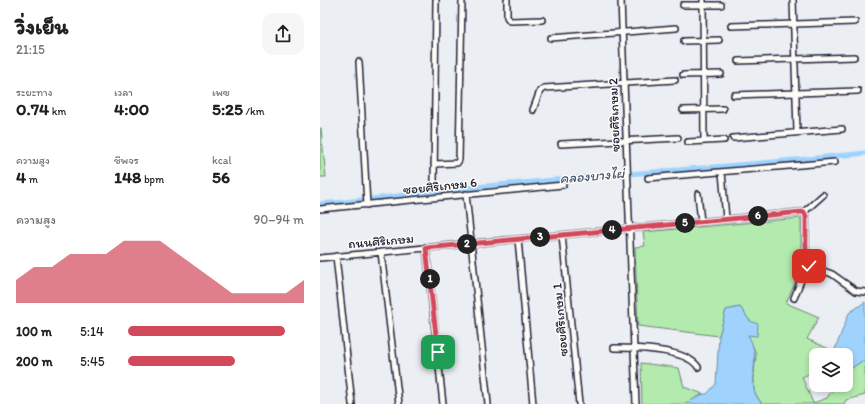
<!DOCTYPE html>
<html lang="th">
<head>
<meta charset="utf-8">
<style>
  body { margin:0; font-family:Itim,"Playpen Sans Thai",sans-serif; background:#f6f6f6; color:#202124; height:100vh; display:flex; flex-direction:column; font-size:15px; white-space:nowrap }
  * { box-sizing:border-box; margin:0 }
  p { font-size:13px; color:#757577 }
  .icon { flex:none; width:22px; height:22px; fill:none; stroke:currentColor; stroke-width:2; stroke-linecap:round; stroke-linejoin:round }
  .map { position:relative; flex:1; overflow:hidden }
  .drawer { display:flex; flex-direction:column; background:#fff; width:320px }
  .drawer>* { flex:none }
  .buttons { position:absolute; left:489px; top:348px; display:grid; gap:8px }
  .buttons a { display:grid; place-items:center; width:44px; height:44px; border-radius:8px; background:#fff; box-shadow:0 2px 6px #0003; font-size:20px }
  .pin { position:absolute; display:grid; place-items:center; width:34px; height:34px; color:#fff; margin:-17px; border-radius:8px; box-shadow:0 2px 6px #0006 }
  .km { position:absolute; width:20px; height:20px; margin:-10px; border-radius:50%; background:#222; color:#fff; font-size:11px; line-height:20px; text-align:center }
  .round { display:grid; place-items:center; flex:none; width:42px; height:42px; border-radius:12px; background:#f6f6f6 }
  .headline { display:flex; align-items:center; justify-content:space-between; height:68px; padding:0 16px }
  h1 { font-size:22px; font-weight:700; line-height:30px }
  .figures { display:grid; grid-template-columns:repeat(3,1fr); gap:6px; height:68px; padding:4px 16px }
  .figures div { display:grid; align-content:center }
  .figures b { font-size:17px; font-weight:700 }
  .figures small { font-size:11px; font-weight:400 }
  .figures p { font-size:11px }
  .chart { height:112px; padding:8px 16px }
  .chart p { display:flex; justify-content:space-between }
  .chart svg { width:100%; height:72px; margin-top:4px; fill:#d1495b; opacity:.7 }
  ul { padding:0 16px; list-style:none; font-size:13px }
  li { display:grid; grid-template-columns:64px 48px 1fr; align-items:center; height:30px }
  li i { height:10px; border-radius:5px; background:#d1495b }
  main { display:flex; flex:1; min-height:0 }
  .map>svg:first-child { display:block }
  .green { fill:#b3eaad; stroke:#6a8674 }
  .water { fill:#9fd3fd; stroke:#6d8caf }
  .lines { fill:none; stroke-linecap:round; stroke-linejoin:round }
  .canal { stroke:#9fd3fd; stroke-width:5 }
  .minor-casing { stroke:#22223b; stroke-width:8 }
  .minor { stroke:#fdfcf7; stroke-width:5 }
  .route-casing { stroke:#fff; stroke-width:8 }
  .route { stroke:#d1495b; stroke-width:5 }
  .labels { text-anchor:middle; dominant-baseline:central; stroke-width:3; stroke-linejoin:round; paint-order:stroke }
  .street-label { font-size:13px; fill:#22223b; stroke:#fdfcf7 }
  .water-label { font-size:14px; font-style:italic; fill:#485775; stroke:#fdfcf7 }
</style>
</head>
<body>
<main>
<section class="drawer">
<div class="headline"><div><h1>วิ่งเย็น</h1><p>21:15</p></div><a class="round"><svg class="icon" aria-label="share" viewBox="0 0 24 24"><path d="M12 15V3M7 8l5-5 5 5M5 13v7h14v-7"/></svg></a></div>
<div class="figures">
<div><p>ระยะทาง</p><b>0.74<small> km</small></b></div>
<div><p>เวลา</p><b>4:00</b></div>
<div><p>เพซ</p><b>5:25<small> /km</small></b></div>
</div>
<div class="figures">
<div><p>ความสูง</p><b>4<small> m</small></b></div>
<div><p>ชีพจร</p><b>148<small> bpm</small></b></div>
<div><p>kcal</p><b>56</b></div>
</div>
<div class="chart"><p><span>ความสูง</span>90–94 m</p>
<svg viewBox="0 0 160 44" preserveAspectRatio="none"><path d="M0 44V30L10 22L20 22L30 14L40 14L50 14L60 6L70 6L80 6L90 14L100 22L110 30L120 38L130 38L140 38L150 38L160 30V44z"/></svg>
</div>
<ul>
<li><b>100 m</b>5:14<i style="width:89%"></i></li>
<li><b>200 m</b>5:45<i style="width:61%"></i></li>
</ul>
</section>
<div class="map">
<svg width="545" height="404" viewBox="0 0 545 404">
  <rect width="100%" height="100%" fill="#ebeef3"/>
  <filter id="ink" filterUnits="userSpaceOnUse"><feTurbulence type="fractalNoise" baseFrequency=".025" numOctaves="2"/><feDisplacementMap in="SourceGraphic" scale="8" xChannelSelector="R" yChannelSelector="G"/><feConvolveMatrix kernelMatrix="1 2 1 2 8 2 1 2 1" color-interpolation-filters="sRGB"/></filter>
  <g filter="url(#ink)">
    <!-- green -->
    <path class="green" d="M 0,128 L 1,128 L 6,177 L 0,177 Z
      M 481,218 L 481,269 L 466,303 L 499,317 L 487,339 L 509,349 L 509,355 L 496,355 L 496,371 L 482,377 L 493,403 L 507,398 L 515,385 L 526,385 L 526,372 L 542,361 L 545,362 L 545,395 L 526,400 L 524,404 L 442,404 L 434,392 L 434,374 L 436,354 L 428,335 L 430,321 L 420,307 L 406,310 L 399,336 L 318,326 L 315,247 L 325,246 L 323,232 Z
      M 321,363 L 359,368 L 364,387 L 383,394 L 365,404 L 322,404 Z"/>
    <!-- water -->
    <path class="water" d="M 545,302 L 545,362 L 542,361 L 526,372 L 526,355 L 515,355 L 514,352 L 529,313 Z
      M 420,307 L 430,321 L 438,324 L 437,336 L 428,335 C 440,355 431,370 434,390 C 435,395 439,400 442,404 L 365,404 L 383,394 L 387,394 L 396,384 L 399,336 L 406,310 Z"/>
    <g class="lines">
      <!-- canal -->
      <path class="canal" d="M 0,204 C 63,199 126,189 189,184 C 308,173 427,166 545,153"/>
      <defs>
        <path id="minor" d="M 187,0 L 187,17 L 190,21 L 222,20
          M 301,0 L 316,404
          M 383,0 L 384,141
          M 473,0 L 477,132
          M 363,5 L 401,5
          M 411,26 L 535,22
          M 231,38 L 356,28
          M 364,41 L 399,40
          M 418,61 L 534,57
          M 39,62 L 47,205
          M 363,75 L 401,74
          M 414,95 L 538,91
          M 213,110 L 220,91 L 224,88 L 355,80
          M 363,110 L 403,109
          M 413,138 L 522,129
          M 368,142 L 404,140
          M 241,144 L 358,138
          M 114,164 L 137,163 L 139,160 L 142,0
          M 402,172 L 406,219
          M 328,178 L 515,162
          M 114,184 L 116,0
          M 146,194 L 168,404
          M 378,194 L 381,222
          M 0,209 L 243,185
          M 484,212 L 503,195
          M 242,235 L 259,404
          M 198,239 L 213,404
          M 106,247 L 123,404
          M 61,252 L 79,404
          M 16,256 L 32,404
          M 0,258 L 482,212 L 484,212 L 486,217 L 486,261 L 487,265 L 512,274 L 536,291 L 545,292
          M 474,298 L 487,265
          M 294,348 C 314,348 366,348 378,367"/>
      </defs>
      <!-- minor casing -->
      <use href="#minor" class="minor-casing"/>
      <!-- minor -->
      <use href="#minor" class="minor"/>
    </g>
  </g>
  <g class="lines" filter="url(#ink)">
    <defs>
      <path id="route" d="M 118,352 L 106,248 L 482,212 L 484,212 L 486,216 L 486,261 L 489,266"/>
    </defs>
    <!-- route casing -->
    <use href="#route" class="route-casing"/>
    <!-- route -->
    <use href="#route" class="route"/>
  </g>
  <g class="labels">
    <!-- street labels -->
    <g class="street-label">
      <text transform="translate(294 115) rotate(-92)">ซอยศิริเกษม 2</text>
      <text transform="translate(120 186) rotate(-6)">ซอยศิริเกษม 6</text>
      <text transform="translate(61 241) rotate(-5)">ถนนศิริเกษม</text>
      <text transform="translate(240 320) rotate(-95)">ซอยศิริเกษม 1</text>
    </g>
    <!-- water labels -->
    <g class="water-label">
      <text transform="translate(272 176) rotate(-5)">คลองบางไผ่</text>
    </g>
  </g>
</svg>
<div class="buttons">
<a><svg class="icon" aria-label="layers" viewBox="0 0 24 24"><path d="M12 4l9 5-9 5-9-5zM3 14l9 5 9-5"/></svg></a>
</div>
<div class="pin" style="left:118px;top:352px;background:#1e9e55"><svg class="icon" aria-label="arrive" viewBox="0 0 24 24"><path d="M6 21V4h12l-3 4 3 4H6"/></svg></div>
<div class="pin" style="left:489px;top:266px;background:#d93025"><svg class="icon" aria-label="check" viewBox="0 0 24 24"><path d="M5 12l5 5 9-10"/></svg></div>
<b class="km" style="left:110px;top:279px">1</b>
<b class="km" style="left:147px;top:244px">2</b>
<b class="km" style="left:220px;top:237px">3</b>
<b class="km" style="left:292px;top:230px">4</b>
<b class="km" style="left:365px;top:223px">5</b>
<b class="km" style="left:438px;top:216px">6</b>
</div>
</main>
</body>
</html>
